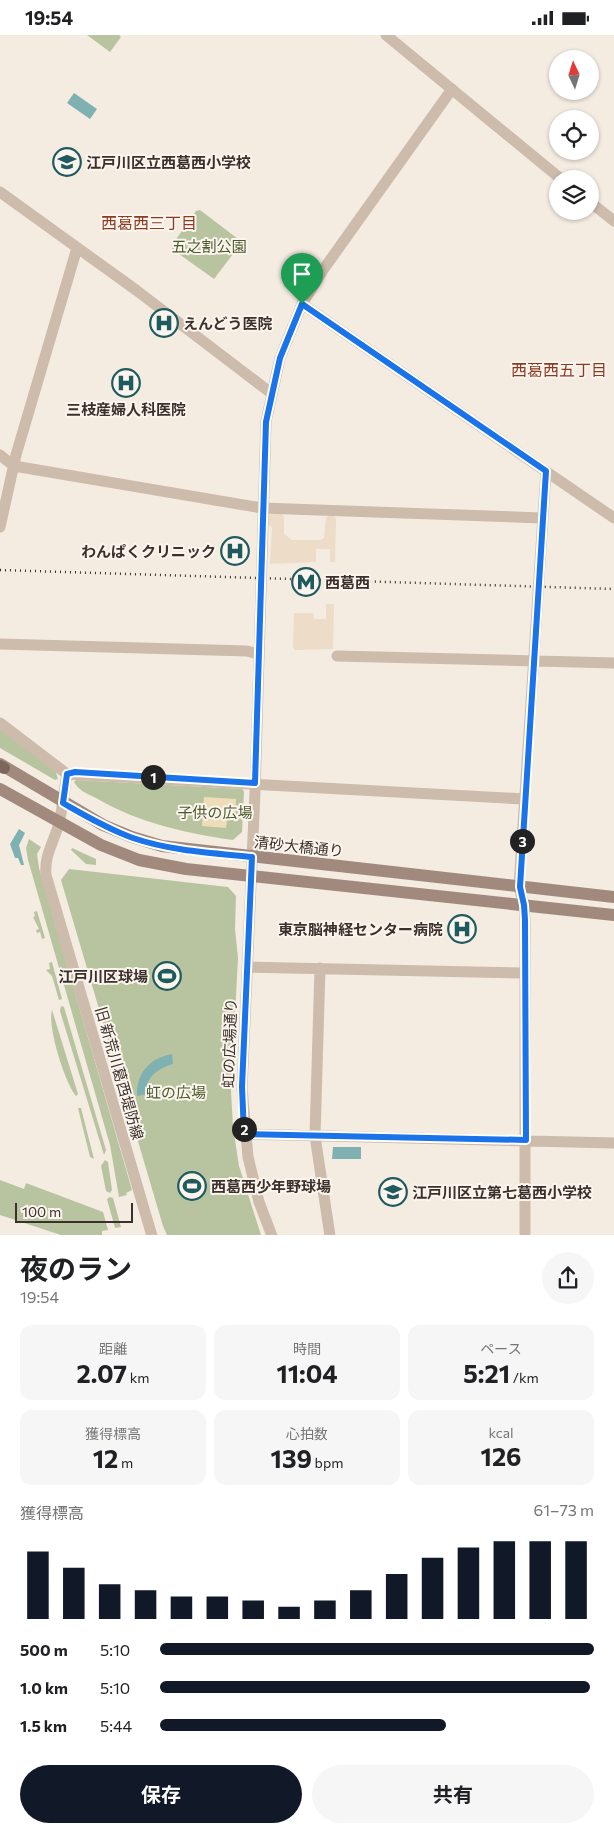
<!DOCTYPE html>
<html lang="ja">
<head>
<meta charset="utf-8">
<style>
  body { margin:0; font-family:Commissioner,"Noto Sans JP",sans-serif; background:#f6f6f6; color:#202124; height:100vh; display:flex; flex-direction:column; font-size:19px; white-space:nowrap }
  * { box-sizing:border-box; margin:0 }
  p { font-size:16px; color:#757577 }
  .icon { flex:none; width:28px; height:28px; fill:none; stroke:currentColor; stroke-width:2; stroke-linecap:round; stroke-linejoin:round }
  .map { position:relative; height:1200px; overflow:hidden }
  .side { display:flex; flex-direction:column; background:#fff; flex:1 }
  .side>* { flex:none }
  .needle { width:32px; rotate:356deg }
  .controls { position:absolute; left:549px; top:15px; display:grid; gap:10px }
  .controls a { display:grid; place-items:center; width:50px; height:50px; border-radius:50%; background:#fff; box-shadow:0 1px 4px #0004; font-size:25px }
  .scale { position:absolute; left:15px; bottom:12px; width:118px; box-sizing:border-box; padding-left:5px; border:2px solid #3b302b; border-top:0; font-size:14px; line-height:18px; white-space:nowrap; color:#3b302b; -webkit-text-stroke:4px #fbf5ee; paint-order:stroke }
  .pin { position:absolute; display:grid; place-items:center; width:42px; height:42px; color:#fff; margin:-51px -21px; border-radius:50% 50% 50% 0; rotate:-45deg; box-shadow:0 0 5px #0007 }
  .pin .icon { rotate:45deg }
  .km { position:absolute; width:25px; height:25px; margin:-12px; border-radius:50%; background:#222; color:#fff; font-size:14px; line-height:25px; text-align:center }
  .round { display:grid; place-items:center; flex:none; width:52px; height:52px; border-radius:26px; background:#f6f6f6 }
  .headline { display:flex; align-items:center; justify-content:space-between; height:85px; padding:0 20px }
  h1 { font-size:28px; font-weight:700; line-height:38px }
  .figures { display:grid; grid-template-columns:repeat(3,1fr); gap:8px; height:85px; padding:5px 20px }
  .figures div { display:grid; align-content:center; border-radius:12px; background:#f6f6f6; text-align:center }
  .figures b { font-size:25px; font-weight:700 }
  .figures small { font-size:14px; font-weight:400 }
  .figures p { font-size:14px }
  .chart { height:140px; padding:10px 20px }
  .chart p { display:flex; justify-content:space-between }
  .chart svg { width:100%; height:90px; margin-top:5px; stroke:#111827; stroke-width:6 }
  .primary-button { display:flex; gap:10px; margin-top:auto; padding:10px 20px }
  .primary-button a { flex:1; height:58px; border-radius:30px; background:#111827; color:#fff; font-size:20px; font-weight:700; line-height:58px; text-align:center }
  .primary-button a+a { background:#f6f6f6; color:#202124 }
  ul { padding:0 20px; list-style:none; font-size:16px }
  li { display:grid; grid-template-columns:80px 60px 1fr; align-items:center; height:38px }
  li i { height:12px; border-radius:6px; background:#111827 }
  .status { display:flex; justify-content:space-between; align-items:center; height:35px; padding:0 25px; background:#fff; direction:ltr }
  .status svg { height:14px; fill:currentColor }
  .map>svg:first-child { display:block }
  .green { fill:#b8c4a0 }
  .sand { fill:#efdcb8 }
  .plaza { fill:#ecdcc8 }
  .water { fill:#7fb0b2 }
  .lines { fill:none; stroke-linecap:round; stroke-linejoin:round }
  .tertiary { stroke:#cdbbac; stroke-width:11 }
  .secondary { stroke:#a18a7d; stroke-width:12 }
  .primary { stroke:#7d675c; stroke-width:12 }
  .rail { stroke:#3b302b; stroke-width:2.5; stroke-dasharray:1 4; stroke-linecap:butt }
  .route-casing { stroke:#fff; stroke-width:10 }
  .route { stroke:#1a73e8; stroke-width:6 }
  .labels { text-anchor:middle; dominant-baseline:central; stroke-width:4; stroke-linejoin:round; paint-order:stroke }
  .poi-label { font-size:15px; font-weight:bold; fill:#3b302b; stroke:#fbf5ee; text-anchor:start }
  .park-label { font-size:15px; fill:#4a5a2e; stroke:#fbf5ee }
  .street-label { font-size:15px; fill:#3b302b; stroke:#fbf5ee }
  .neighbourhood-label { font-size:16px; fill:#8c3b22; stroke:#fbf5ee }
</style>
</head>
<body>
<div class="status"><b>19:54</b><svg viewBox="0 0 49 12"><path d="M0 12V9h3v3zM5 12V6h3v6zM10 12V3h3v9zM15 12V0h3v12zM26 1h20v11H26zM47 4h2v5h-2z"/></svg></div>
<div class="map">
<svg width="614" height="1201" viewBox="0 0 614 1201">
  <rect width="100%" height="100%" fill="#f4ebe1"/>
  <!-- green -->
  <path class="green" d="M 87,0 L 119,0 L 121,2 L 110,17 Z
    M 200,175 L 242,207 L 214,244 L 172,214 L 172,210 L 196,176 Z
    M 0,693 L 55,734 L 58,744 L 55,745 L 0,713 Z
    M 76,745 L 242,754 L 244,756 L 242,797 L 233,805 C 185,798 139,788 96,763 C 88,759 79,756 74,747 Z
    M 29,804 L 41,812 L 37,819 L 39,833 L 132,1155 L 126,1158 L 127,1160 L 119,1162 L 110,1110 L 28,825 L 26,813 Z
    M 72,813 L 96,824 L 96,830 L 86,829 L 71,815 Z
    M 69,834 L 228,852 L 236,861 L 235,894 L 238,923 L 231,1056 L 233,1092 L 239,1131 L 261,1200 L 167,1200 L 163,1191 L 61,845 Z
    M 37,876 L 45,903 L 42,904 L 40,897 L 37,898 L 36,895 L 39,894 L 33,882 L 35,881 L 34,877 Z
    M 52,927 L 62,964 L 59,965 L 52,941 L 46,935 L 50,934 L 49,928 Z
    M 61,971 L 64,972 L 106,1115 L 104,1120 L 60,976 Z
    M 52,975 L 78,1059 L 76,1061 C 65,1048 47,991 52,975 Z
    M 78,1073 L 81,1073 L 94,1124 L 90,1122 Z
    M 105,1125 L 108,1127 L 112,1155 L 110,1158 L 106,1156 L 101,1131 Z
    M 0,1145 L 24,1154 L 26,1148 L 103,1177 L 108,1195 L 102,1196 L 102,1200 L 61,1200 L 0,1180 Z
    M 110,1162 L 113,1163 L 121,1192 L 115,1193 L 107,1164 Z"/>
  <!-- sand -->
  <path class="sand" d="M 204,762 L 236,764 L 235,785 L 227,785 L 226,793 L 202,791 Z"/>
  <!-- plaza -->
  <path class="plaza" d="M 271,478 L 282,478 L 284,482 L 284,499 L 292,505 L 320,505 L 324,503 L 326,483 L 329,480 L 334,480 L 336,484 L 335,527 L 330,527 L 330,514 L 316,514 L 316,527 L 270,529 L 272,493 L 268,489 L 268,482 Z
    M 326,569 L 334,569 L 333,614 L 295,615 L 293,612 L 294,578 L 313,578 L 314,584 L 326,584 Z"/>
  <!-- water -->
  <path class="water" d="M 74,58 L 97,74 L 90,84 L 67,68 Z
    M 19,794 L 25,798 L 19,810 L 24,830 L 21,830 L 18,823 L 15,823 L 10,809 Z
    M 172,1019 L 173,1029 C 158,1033 145,1043 146,1059 L 137,1061 C 136,1038 150,1023 172,1019 Z
    M 333,1112 L 361,1112 L 361,1124 L 332,1124 Z"/>
  <g class="lines">
    <!-- tertiary -->
    <path class="tertiary" d="M 386,0 L 561,144
      M 0,157 L 136,255 L 271,358
      M 590,167 L 614,186
      M 302,269 L 614,483
      M 0,420 L 14,431 L 262,473 L 542,483
      M 0,492 L 16,420 L 77,213
      M 0,609 L 247,616 L 258,619
      M 337,621 L 614,628
      M 0,688 L 67,739 C 64,755 63,772 59,788 C 54,807 44,820 46,840 L 152,1201
      M 67,739 L 524,764
      M 247,932 L 525,938
      M 320,933 L 315,1101 L 330,1201
      M 244,1099 L 614,1108
      M 272,1201 L 259,1167 L 248,1122 L 242,1053 L 255,757 L 266,387 L 280,323 L 302,269 L 323,235 L 452,54
      M 525,1201 L 525,885 L 524,870 L 519,852 L 546,436"/>
    <!-- secondary -->
    <path class="secondary" d="M 0,729 L 103,790 L 132,802 L 162,811 L 614,862
      M 0,754 L 101,810 L 139,825 L 186,834 L 614,880"/>
    <!-- primary -->
    <path class="primary" d="M 0,731 L 4,733"/>
    <!-- rail -->
    <path class="rail" d="M 0,535 L 614,554"/>
  </g>
  <g class="lines">
    <defs>
      <path id="route" d="M 302,269 L 546,436 L 520,852 L 524,870 L 525,885 L 526,1105 L 244,1099 L 242,1052 L 252,822 C 212,818 171,816 133,803 C 108,794 86,781 63,768 L 67,739 L 75,737 L 255,748 L 266,387 L 280,323 Z"/>
    </defs>
    <!-- route casing -->
    <use href="#route" class="route-casing"/>
    <!-- route -->
    <use href="#route" class="route"/>
  </g>
  <!-- icons -->
  <defs>
    <symbol id="school-ring" viewBox="-11 -11 22 22"><circle r="9.5" fill="#fbf5ee" stroke="#1f5a5e" stroke-width="1.5"/><path d="M0-5L7-2L0 1L-7-2ZM-4 1L0 2.5L4 1V4Q0 6-4 4Z" fill="#1f5a5e"/></symbol>
    <symbol id="hospital-ring" viewBox="-11 -11 22 22"><circle r="9.5" fill="#fbf5ee" stroke="#1f5a5e" stroke-width="1.5"/><path d="M-5-5h3v3.5h4V-5h3V5h-3V1.5h-4V5h-3Z" fill="#1f5a5e"/></symbol>
    <symbol id="metro-ring" viewBox="-11 -11 22 22"><circle r="9.5" fill="#fbf5ee" stroke="#1f5a5e" stroke-width="1.5"/><path d="M-5.5 5V-5H-3L0 0L3-5H5.5V5H3V-.5L0 4L-3-.5V5Z" fill="#1f5a5e"/></symbol>
    <symbol id="stadium-ring" viewBox="-11 -11 22 22"><circle r="9.5" fill="#fbf5ee" stroke="#1f5a5e" stroke-width="1.5"/><path d="M0-5a6.5 5 0 1 0 0 10a6.5 5 0 1 0 0-10ZM-3.5-1.8h7v3.6h-7Z" fill="#1f5a5e"/></symbol>
  </defs>
  <g fill-rule="evenodd">
    <use href="#school-ring" x="51" y="111" width="32" height="32"/>
    <use href="#hospital-ring" x="148" y="272" width="32" height="32"/>
    <use href="#hospital-ring" x="110" y="332" width="32" height="32"/>
    <use href="#hospital-ring" x="219" y="500" width="32" height="32"/>
    <use href="#metro-ring" x="290" y="531" width="32" height="32"/>
    <use href="#hospital-ring" x="446" y="878" width="32" height="32"/>
    <use href="#stadium-ring" x="151" y="925" width="32" height="32"/>
    <use href="#stadium-ring" x="176" y="1135" width="32" height="32"/>
    <use href="#school-ring" x="377" y="1141" width="32" height="32"/>
  </g>
  <g class="labels">
    <!-- poi labels -->
    <g class="poi-label">
      <text x="86" y="127">江戸川区立西葛西小学校</text>
      <text x="183" y="288">えんどう医院</text>
      <text x="126" y="374" text-anchor="middle">三枝産婦人科医院</text>
      <text x="216" y="516" text-anchor="end">わんぱくクリニック</text>
      <text x="325" y="547">西葛西</text>
      <text x="443" y="894" text-anchor="end">東京脳神経センター病院</text>
      <text x="148" y="941" text-anchor="end">江戸川区球場</text>
      <text x="211" y="1151">西葛西少年野球場</text>
      <text x="412" y="1157">江戸川区立第七葛西小学校</text>
    </g>
    <!-- park labels -->
    <g class="park-label">
      <text x="209" y="211">五之割公園</text>
      <text x="215" y="777">子供の広場</text>
      <text x="176" y="1057">虹の広場</text>
    </g>
    <!-- street labels -->
    <g class="street-label">
      <text transform="translate(299 811) rotate(6)">清砂大橋通り</text>
      <text transform="translate(229 1008) rotate(-88)">虹の広場通り</text>
      <text transform="translate(120 1038) rotate(74)">旧 新荒川葛西堤防線</text>
    </g>
    <!-- neighbourhood labels -->
    <g class="neighbourhood-label">
      <text x="149" y="187">西葛西三丁目</text>
      <text x="559" y="334">西葛西五丁目</text>
    </g>
  </g>
</svg>
<div class="controls">
<a><svg class="needle" viewBox="-14 -14 28 28"><path d="M0-13l5 13h-10z" fill="#e53935"/><path d="M0 13l5-13h-10z" fill="#757577"/></svg></a>
<a><svg class="icon" aria-label="locate" viewBox="0 0 24 24"><circle cx="12" cy="12" r="6"/><path d="M12 2v4M12 18v4M2 12h4M18 12h4"/></svg></a>
<a><svg class="icon" aria-label="layers" viewBox="0 0 24 24"><path d="M12 4l9 5-9 5-9-5zM3 14l9 5 9-5"/></svg></a>
</div>
<div class="scale">100 m</div>
<div class="pin" style="left:302px;top:269px;background:#1e9e55"><svg class="icon" aria-label="arrive" viewBox="0 0 24 24"><path d="M6 21V4h12l-3 4 3 4H6"/></svg></div>
<b class="km" style="left:153px;top:742px">1</b>
<b class="km" style="left:244px;top:1094px">2</b>
<b class="km" style="left:522px;top:806px">3</b>
</div>
<section class="side">
<div class="headline"><div><h1>夜のラン</h1><p>19:54</p></div><a class="round"><svg class="icon" aria-label="share" viewBox="0 0 24 24"><path d="M12 15V3M7 8l5-5 5 5M5 13v7h14v-7"/></svg></a></div>
<div class="figures">
<div><p>距離</p><b>2.07<small> km</small></b></div>
<div><p>時間</p><b>11:04</b></div>
<div><p>ペース</p><b>5:21<small> /km</small></b></div>
</div>
<div class="figures">
<div><p>獲得標高</p><b>12<small> m</small></b></div>
<div><p>心拍数</p><b>139<small> bpm</small></b></div>
<div><p>kcal</p><b>126</b></div>
</div>
<div class="chart"><p><span>獲得標高</span>61–73 m</p>
<svg viewBox="0 0 160 44" preserveAspectRatio="none"><path d="M5 44V11M15 44V19M25 44V27M35 44V30M45 44V33M55 44V33M65 44V35M75 44V38M85 44V35M95 44V30M105 44V22M115 44V14M125 44V9M135 44V6M145 44V6M155 44V6"/></svg>
</div>
<ul>
<li><b>500 m</b>5:10<i style="width:100%"></i></li>
<li><b>1.0 km</b>5:10<i style="width:99%"></i></li>
<li><b>1.5 km</b>5:44<i style="width:66%"></i></li>
</ul>
<div class="primary-button"><a>保存</a><a>共有</a></div>
</section>
</body>
</html>
